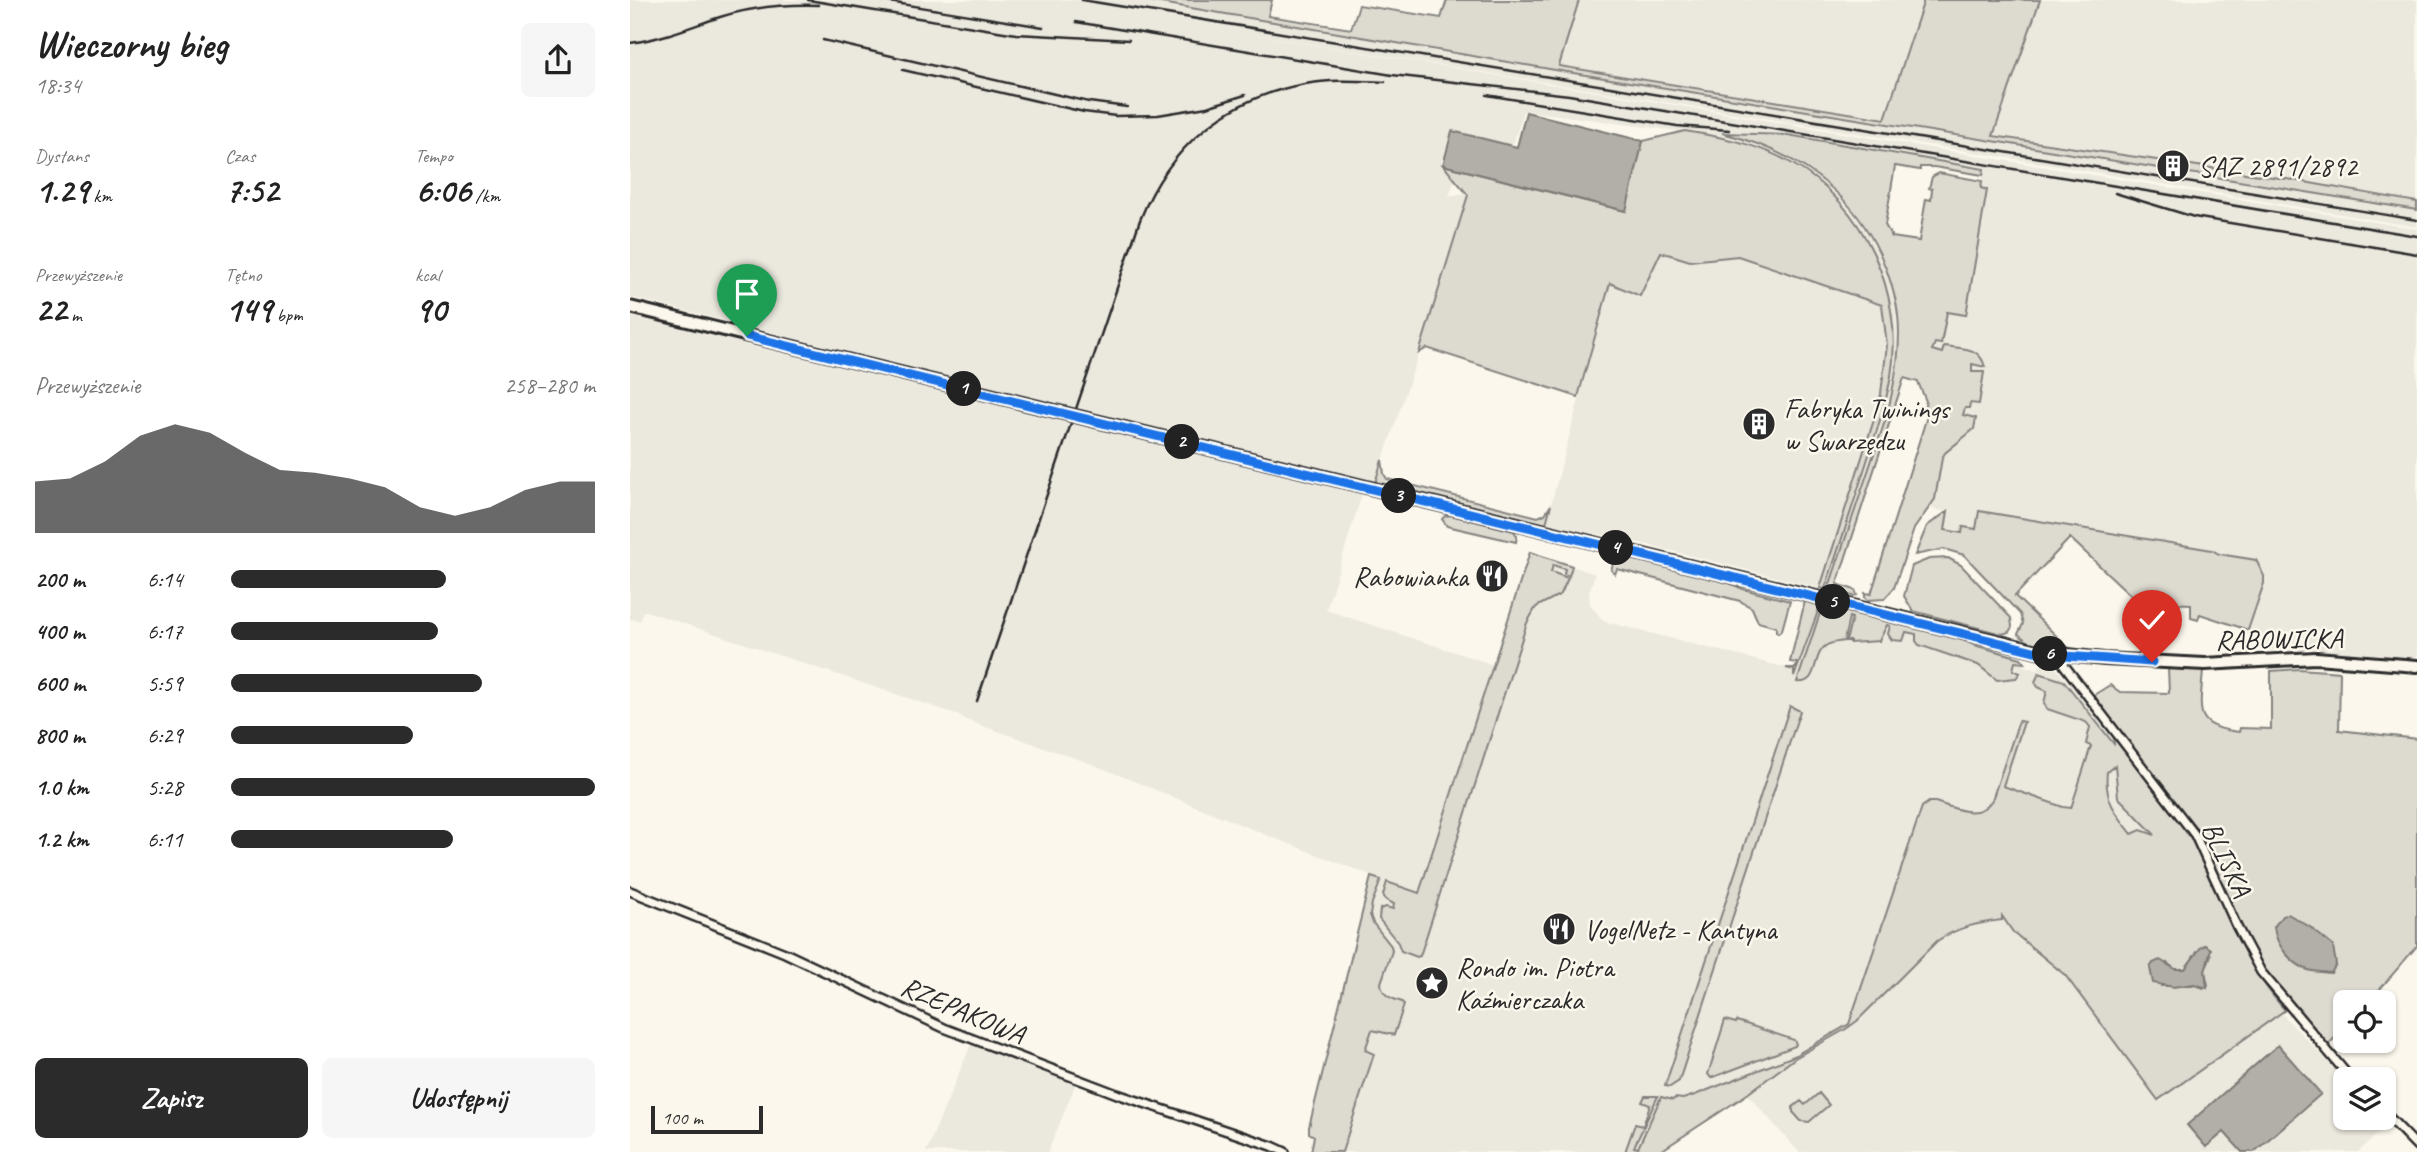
<!DOCTYPE html>
<html lang="pl">
<head>
<meta charset="utf-8">
<style>
  body { margin:0; font-family:Caveat,sans-serif; background:#f6f6f6; color:#222; height:100vh; display:flex; flex-direction:column; font-size:26px; white-space:nowrap }
  * { box-sizing:border-box; margin:0 }
  p { font-size:23px; color:#767676 }
  .icon { flex:none; width:38px; height:38px; fill:none; stroke:currentColor; stroke-width:2; stroke-linecap:round; stroke-linejoin:round }
  .map { position:relative; flex:1; overflow:hidden }
  .sheet { display:flex; flex-direction:column; background:#fff; width:630px }
  .sheet>* { flex:none }
  .fabs { position:absolute; left:1703px; top:990px; display:grid; gap:14px }
  .fabs a { display:grid; place-items:center; width:63px; height:63px; border-radius:10px; background:#fff; box-shadow:0 2px 5px #0004; font-size:35px }
  .scale { position:absolute; left:21px; bottom:18px; width:112px; box-sizing:border-box; padding-left:7px; border:4px solid #2b2b2b; border-top:0; font-size:19px; line-height:24px; white-space:nowrap; color:#2b2b2b; -webkit-text-stroke:5px #fbf7ec; paint-order:stroke }
  .pin { position:absolute; display:grid; place-items:center; width:60px; height:60px; color:#fff; margin:-72px -30px; border-radius:50% 50% 50% 0; rotate:-45deg; box-shadow:0 0 7px #0007 }
  .pin .icon { rotate:45deg }
  .km { position:absolute; width:35px; height:35px; margin:-18px; border-radius:50%; background:#222; color:#fff; font-size:19px; line-height:35px; text-align:center }
  .round { display:grid; place-items:center; flex:none; width:74px; height:74px; border-radius:10px; background:#f6f6f6 }
  .headline { display:flex; align-items:center; justify-content:space-between; height:119px; padding:0 35px }
  h1 { font-size:38px; font-weight:700; line-height:52px }
  .figures { display:grid; grid-template-columns:repeat(3,1fr); gap:10px; height:119px; padding:7px 35px }
  .figures div { display:grid; align-content:center }
  .figures b { font-size:35px; font-weight:700 }
  .figures small { font-size:19px; font-weight:400 }
  .figures p { font-size:19px }
  .chart { height:196px; padding:14px 35px }
  .chart p { display:flex; justify-content:space-between }
  .chart svg { width:100%; height:126px; margin-top:7px; fill:#2b2b2b; opacity:.7 }
  .button { display:flex; gap:14px; margin-top:auto; padding:14px 35px }
  .button a { flex:1; height:80px; border-radius:10px; background:#2b2b2b; color:#fff; font-size:28px; font-weight:700; line-height:80px; text-align:center }
  .button a+a { background:#f6f6f6; color:#222 }
  ul { padding:0 35px; list-style:none; font-size:23px }
  li { display:grid; grid-template-columns:112px 84px 1fr; align-items:center; height:52px }
  li i { height:18px; border-radius:9px; background:#2b2b2b }
  main { display:flex; flex:1; min-height:0 }
  .map>svg:first-child { display:block }
  .built { fill:#ebe8de }
  .green { fill:#dddad0; stroke:#84827e; stroke-width:2; fill-rule:evenodd }
  .water { fill:#b1afa7; stroke:#7b7a75; stroke-width:2 }
  .lines { fill:none; stroke-linecap:round; stroke-linejoin:round }
  .street-casing { stroke:#2b2b2b; stroke-width:12 }
  .secondary-casing { stroke:#2b2b2b; stroke-width:16 }
  .street { stroke:#fbf7ec; stroke-width:7 }
  .secondary { stroke:#fbf7ec; stroke-width:10 }
  .rail { stroke:#2b2b2b; stroke-width:2.5 }
  .route-casing { stroke:#fff; stroke-width:14 }
  .route { stroke:#1a73e8; stroke-width:9 }
  .labels { text-anchor:middle; dominant-baseline:central; stroke-width:5; stroke-linejoin:round; paint-order:stroke }
  .poi-label { font-size:28px; fill:#2b2b2b; stroke:#fbf7ec; text-anchor:start }
  .street-label { font-size:28px; fill:#2b2b2b; stroke:#fbf7ec }
</style>
</head>
<body>
<main>
<section class="sheet">
<div class="headline"><div><h1>Wieczorny bieg</h1><p>18:34</p></div><a class="round"><svg class="icon" aria-label="share" viewBox="0 0 24 24"><path d="M12 15V3M7 8l5-5 5 5M5 13v7h14v-7"/></svg></a></div>
<div class="figures">
<div><p>Dystans</p><b>1.29<small> km</small></b></div>
<div><p>Czas</p><b>7:52</b></div>
<div><p>Tempo</p><b>6:06<small> /km</small></b></div>
</div>
<div class="figures">
<div><p>Przewyższenie</p><b>22<small> m</small></b></div>
<div><p>Tętno</p><b>149<small> bpm</small></b></div>
<div><p>kcal</p><b>90</b></div>
</div>
<div class="chart"><p><span>Przewyższenie</span>258–280 m</p>
<svg viewBox="0 0 160 44" preserveAspectRatio="none"><path d="M0 44V26L10 25L20 19L30 10L40 6L50 9L60 16L70 22L80 23L90 25L100 28L110 35L120 38L130 35L140 29L150 26L160 26V44z"/></svg>
</div>
<ul>
<li><b>200 m</b>6:14<i style="width:59%"></i></li>
<li><b>400 m</b>6:17<i style="width:57%"></i></li>
<li><b>600 m</b>5:59<i style="width:69%"></i></li>
<li><b>800 m</b>6:29<i style="width:50%"></i></li>
<li><b>1.0 km</b>5:28<i style="width:100%"></i></li>
<li><b>1.2 km</b>6:11<i style="width:61%"></i></li>
</ul>
<div class="button"><a>Zapisz</a><a>Udostępnij</a></div>
</section>
<div class="map">
<svg width="1787" height="1152" viewBox="0 0 1787 1152">
  <rect width="100%" height="100%" fill="#fbf7ec"/>
  <filter id="ink" filterUnits="userSpaceOnUse"><feTurbulence type="fractalNoise" baseFrequency=".0143" numOctaves="2"/><feDisplacementMap in="SourceGraphic" scale="14" xChannelSelector="R" yChannelSelector="G"/><feConvolveMatrix kernelMatrix="1 2 1 2 8 2 1 2 1" color-interpolation-filters="sRGB"/></filter>
  <g filter="url(#ink)">
    <!-- built -->
    <path class="built" d="M 0,0 L 514,0 L 931,71 L 1787,210 L 1787,227 L 1445,169 L 571,26 L 1787,229 L 1787,660 L 1709,652 L 1642,650 L 1627,637 L 1616,635 L 1634,583 L 1626,560 L 1589,554 L 1582,550 L 1350,511 L 1346,530 L 1332,533 L 1315,530 L 1317,512 L 1299,508 L 1307,492 L 1312,458 L 1346,418 L 1333,416 L 1335,408 L 1340,402 L 1349,404 L 1350,373 L 1341,372 L 1342,363 L 1351,364 L 1351,367 L 1355,365 L 1350,354 L 1346,352 L 1312,353 L 1302,351 L 1305,343 L 1311,343 L 1317,311 L 1336,314 L 1357,190 L 1351,188 L 1354,169 L 1158,135 L 1096,133 L 1141,148 L 1166,160 L 1205,191 L 1234,226 L 1255,266 L 1265,300 L 1268,347 L 1263,389 L 1257,415 L 1198,590 L 1195,589 L 1253,410 L 1260,381 L 1264,339 L 1260,299 L 1249,266 L 1226,223 L 1192,185 L 1164,164 L 1140,152 L 1091,137 L 898,111 L 893,112 L 883,145 L 821,130 L 812,160 L 813,169 L 827,172 L 819,196 L 838,194 L 789,353 L 745,483 L 0,297 Z
      M 949,0 L 1294,0 L 1255,119 L 929,66 Z
      M 1410,0 L 1787,0 L 1787,202 L 1663,180 L 1363,135 Z
      M 1031,252 L 1060,261 L 1108,256 L 1252,305 L 1257,345 L 1250,401 L 1190,588 L 1010,543 L 916,523 L 980,283 Z
      M 0,316 L 258,379 L 441,419 L 730,491 L 732,494 L 696,610 L 864,665 L 900,552 L 965,574 L 959,593 L 960,604 L 973,621 L 1165,670 L 1173,650 L 1176,649 L 1191,603 L 1193,604 L 1178,650 L 1197,607 L 1394,662 L 1394,666 L 1408,670 L 1410,665 L 1417,663 L 1425,667 L 1495,748 L 1539,854 L 1376,919 L 1383,932 L 1435,975 L 1527,1100 L 1651,1013 L 1716,1080 L 1715,1118 L 1754,1118 L 1759,1124 L 1728,1152 L 1169,1152 L 1117,1094 L 1031,1152 L 681,1152 L 684,1136 L 679,1133 L 740,875 L 629,832 L 462,764 L 336,720 L 329,715 L 16,611 L 13,611 L 10,621 L 0,619 Z
      M 342,1042 L 446,1083 L 418,1152 L 296,1152 Z"/>
    <!-- green -->
    <path class="green" d="M 514,0 L 642,0 L 638,16 L 721,29 L 729,5 L 811,18 L 817,0 L 949,0 L 929,66 L 1255,119 L 1294,0 L 1410,0 L 1363,136 L 1663,180 L 1787,202 L 1787,210 L 931,71 Z
      M 1055,131 C 1092,137 1128,144 1161,163 C 1234,203 1275,294 1261,376 C 1256,404 1247,431 1238,458 C 1224,502 1210,545 1195,589 L 1190,588 L 1250,401 L 1257,345 L 1252,305 L 1108,256 L 1060,261 L 1031,252 L 1010,296 L 980,283 L 948,397 L 797,348 L 789,353 L 838,195 L 813,165 L 995,211 L 1013,141 Z
      M 1092,133 L 1158,135 L 1354,169 L 1353,175 L 1304,167 L 1290,167 L 1290,170 L 1265,166 L 1255,225 L 1262,237 L 1289,241 L 1296,199 L 1301,200 L 1302,189 L 1299,188 L 1302,177 L 1309,173 L 1352,181 L 1351,188 L 1357,190 L 1336,315 L 1317,312 L 1311,344 L 1305,343 L 1302,350 L 1312,353 L 1314,346 C 1332,349 1350,346 1355,367 L 1342,364 L 1342,372 L 1354,372 L 1349,404 L 1340,403 L 1339,408 L 1335,408 L 1333,415 L 1346,418 L 1344,429 L 1315,453 L 1312,458 L 1305,499 L 1284,529 L 1264,588 L 1254,599 L 1238,600 L 1235,598 L 1235,593 L 1241,594 L 1298,413 L 1294,411 L 1296,401 L 1288,382 L 1274,378 L 1207,584 L 1225,590 L 1227,595 L 1223,596 L 1198,590 L 1257,415 C 1266,378 1274,335 1265,298 C 1243,207 1180,155 1092,133 Z
      M 752,460 L 754,474 L 757,479 L 908,517 L 915,514 L 921,505 L 915,527 L 750,486 L 745,483 Z
      M 1318,511 L 1315,530 L 1332,533 L 1333,527 L 1346,529 L 1349,511 L 1582,550 L 1589,554 L 1626,560 L 1634,576 L 1634,583 L 1618,630 L 1570,614 L 1568,620 L 1561,618 L 1561,604 L 1508,602 L 1440,538 L 1385,596 L 1441,650 L 1400,643 L 1388,634 L 1393,624 L 1390,614 L 1334,555 L 1314,549 L 1285,555 L 1297,526 Z
      M 821,515 L 884,531 L 887,536 L 886,542 L 817,526 L 812,519 L 815,516 Z
      M 900,552 L 942,566 L 939,576 L 934,574 L 935,569 L 923,565 L 921,572 L 938,578 L 931,594 L 906,607 L 897,623 L 790,956 L 787,957 L 771,951 L 768,943 L 749,919 L 750,909 L 756,907 L 763,909 L 764,904 L 756,900 L 753,895 L 757,882 L 789,893 Z
      M 991,554 L 1086,577 L 1113,589 L 1160,601 L 1152,630 L 1148,633 L 1146,632 L 1146,627 L 1128,622 L 1122,608 L 1110,601 L 987,569 L 985,574 L 981,570 L 985,558 Z
      M 1318,558 L 1331,565 L 1381,618 L 1382,627 L 1379,632 L 1372,634 L 1283,611 L 1274,596 L 1282,566 L 1299,559 Z
      M 1175,601 L 1191,603 L 1164,677 L 1164,670 L 1156,668 L 1166,668 L 1167,663 L 1160,662 Z
      M 1193,604 L 1326,637 L 1344,645 L 1391,658 L 1395,663 L 1385,662 L 1383,670 L 1390,673 L 1386,678 L 1367,680 L 1348,665 L 1289,645 L 1286,641 L 1286,634 L 1276,632 L 1273,641 L 1262,640 L 1258,634 L 1260,626 L 1257,625 L 1249,641 L 1220,643 L 1220,641 L 1216,641 L 1222,618 L 1219,617 L 1214,641 C 1209,642 1202,642 1197,645 C 1181,654 1190,685 1167,682 Z
      M 1538,667 L 1573,669 C 1571,709 1561,727 1609,732 L 1610,728 L 1641,729 L 1641,671 L 1669,669 L 1710,672 L 1709,730 L 1787,739 L 1787,946 L 1738,1003 L 1715,1003 L 1715,1027 L 1697,1046 L 1631,966 L 1596,896 L 1575,844 L 1568,845 C 1591,902 1613,964 1655,1010 L 1528,1100 L 1435,975 L 1383,932 L 1372,916 L 1372,920 C 1348,923 1328,927 1307,941 L 1227,1021 L 1216,1029 L 1165,1058 L 1116,1095 L 1029,1152 L 995,1152 L 1005,1124 L 1013,1126 L 1020,1105 L 1012,1102 L 1015,1096 L 1028,1096 L 1004,1147 L 1008,1148 L 1031,1097 L 1043,1100 L 1045,1098 L 1053,1099 L 1065,1095 L 1164,1056 L 1219,1024 L 1292,807 L 1299,802 L 1305,802 C 1325,808 1348,821 1362,800 L 1389,721 L 1394,722 L 1373,786 L 1433,807 L 1441,808 L 1461,746 L 1456,744 L 1460,727 L 1456,722 L 1417,709 L 1414,703 L 1417,691 L 1408,687 L 1405,682 L 1409,673 L 1434,681 L 1484,744 L 1485,727 L 1464,695 L 1480,685 L 1490,692 L 1539,693 ZM 1485,765 L 1488,797 L 1525,835 L 1511,830 L 1502,834 C 1486,814 1474,800 1477,772 ZM 1567,952 L 1581,955 L 1575,971 L 1578,985 L 1574,988 C 1561,982 1547,987 1531,986 L 1537,963 L 1545,969 L 1555,969 Z
      M 1160,706 L 1170,711 L 1049,1081 L 1040,1087 L 1035,1086 Z
      M 741,877 L 751,880 L 742,903 L 740,915 L 743,923 L 761,946 L 762,951 L 751,983 C 752,996 761,998 772,1002 L 774,1005 L 764,1035 L 742,1030 L 735,1050 L 744,1054 L 712,1152 L 681,1152 L 684,1136 L 679,1133 L 679,1127 Z
      M 1095,1020 L 1106,1023 L 1107,1021 L 1164,1040 L 1166,1044 L 1165,1046 L 1081,1078 L 1078,1074 L 1080,1068 Z
      M 1189,1093 L 1199,1105 L 1179,1122 L 1171,1121 L 1163,1112 L 1163,1107 L 1171,1101 L 1175,1105 Z"/>
    <!-- water -->
    <path class="water" d="M 896,112 L 1013,141 L 996,211 L 813,165 L 822,131 L 887,147 Z
      M 1658,914 L 1680,927 L 1703,946 L 1706,965 L 1701,973 C 1694,972 1685,972 1678,970 C 1661,963 1646,946 1644,927 L 1652,916 Z
      M 1575,945 L 1581,949 L 1575,971 L 1577,988 L 1564,984 L 1543,987 L 1523,983 L 1520,968 L 1523,963 L 1530,960 L 1545,969 L 1555,969 L 1571,947 Z
      M 1648,1045 L 1691,1094 L 1624,1152 L 1612,1152 L 1594,1132 L 1576,1147 L 1557,1125 Z"/>
    <g class="lines">
      <defs>
        <path id="street" d="M 1435,656 L 1434,665 L 1565,835 L 1607,927 L 1631,972 L 1722,1080
          M 0,891 L 155,953 L 314,1028 L 487,1094 L 642,1146 L 655,1152
          M 1754,1112 L 1787,1146"/>
        <path id="secondary" d="M 0,307 L 1411,652 L 1474,659 L 1575,664 L 1686,658 L 1787,666"/>
      </defs>
      <!-- street casing -->
      <use href="#street" class="street-casing"/>
      <!-- secondary casing -->
      <use href="#secondary" class="secondary-casing"/>
      <!-- street -->
      <use href="#street" class="street"/>
      <!-- secondary -->
      <use href="#secondary" class="secondary"/>
      <!-- rail -->
      <path class="rail" d="M 178,0 L 386,34 L 499,40
        M 247,0 L 413,27
        M 452,0 L 1787,220
        M 446,22 L 762,75 L 939,95 L 1787,236
        M 193,40 L 459,102 L 497,107
        M 0,43 C 32,39 60,27 90,17 C 122,7 156,4 189,5
        M 273,70 L 454,112 L 486,116 L 528,115 L 577,107 L 615,95
        M 857,95 L 1047,126 L 1099,130
        M 1485,193 L 1564,217 L 1787,254
        M 347,701 L 510,220 C 539,147 596,98 675,84 C 701,79 729,81 755,82"/>
    </g>
  </g>
  <g class="lines" filter="url(#ink)">
    <defs>
      <path id="route" d="M 117,336 L 1404,651 L 1435,656 L 1522,662"/>
    </defs>
    <!-- route casing -->
    <use href="#route" class="route-casing"/>
    <!-- route -->
    <use href="#route" class="route"/>
  </g>
  <!-- icons -->
  <defs>
    <symbol id="building-disc" viewBox="-11 -11 22 22"><circle r="9.5" fill="#2b2b2b" stroke="#fbf7ec"/><path d="M-4-6H4V6H1V3H-1V6H-4ZM-2.5-4.3h1.7v1.8h-1.7ZM.8-4.3h1.7v1.8H.8ZM-2.5-1h1.7V.8h-1.7ZM.8-1h1.7V.8H.8Z" fill="#fff"/></symbol>
    <symbol id="restaurant-disc" viewBox="-11 -11 22 22"><circle r="9.5" fill="#2b2b2b" stroke="#fbf7ec"/><path d="M-5-6h1v4h1v-4h1v4h1v-4h1v5L-1.5 .5V6h-2V.5L-5-1ZM5-6V6H3V1.5H1.5Q1.5-4 5-6Z" fill="#fff"/></symbol>
    <symbol id="sight-disc" viewBox="-11 -11 22 22"><circle r="9.5" fill="#2b2b2b" stroke="#fbf7ec"/><path d="M0-6L1.8-2.2L6-1.7L2.9 1.2L3.7 5.4L0 3.3L-3.7 5.4L-2.9 1.2L-6-1.7L-1.8-2.2Z" fill="#fff"/></symbol>
  </defs>
  <g fill-rule="evenodd">
    <use href="#building-disc" x="1524" y="147" width="38" height="38"/>
    <use href="#building-disc" x="1110" y="405" width="38" height="38"/>
    <use href="#restaurant-disc" x="843" y="557" width="38" height="38"/>
    <use href="#restaurant-disc" x="910" y="910" width="38" height="38"/>
    <use href="#sight-disc" x="783" y="964" width="38" height="38"/>
  </g>
  <g class="labels">
    <!-- poi labels -->
    <g class="poi-label">
      <text x="1568" y="166">SAZ 2891/2892</text>
      <text x="1154" y="408">Fabryka Twinings<tspan x="1154" dy="32">w Swarzędzu</tspan></text>
      <text x="838" y="576" text-anchor="end">Rabowianka</text>
      <text x="954" y="929">VogelNetz - Kantyna</text>
      <text x="826" y="967">Rondo im. Piotra<tspan x="826" dy="32">Kaźmierczaka</tspan></text>
    </g>
    <!-- street labels -->
    <g class="street-label">
      <text transform="translate(1649 639) rotate(-1)">RABOWICKA</text>
      <text transform="translate(1597 859) rotate(64)">BLISKA</text>
      <text transform="translate(333 1010) rotate(23)">RZEPAKOWA</text>
    </g>
  </g>
</svg>
<div class="fabs">
<a><svg class="icon" aria-label="locate" viewBox="0 0 24 24"><circle cx="12" cy="12" r="6"/><path d="M12 2v4M12 18v4M2 12h4M18 12h4"/></svg></a>
<a><svg class="icon" aria-label="layers" viewBox="0 0 24 24"><path d="M12 4l9 5-9 5-9-5zM3 14l9 5 9-5"/></svg></a>
</div>
<div class="scale">100 m</div>
<div class="pin" style="left:117px;top:336px;background:#1e9e55"><svg class="icon" aria-label="arrive" viewBox="0 0 24 24"><path d="M6 21V4h12l-3 4 3 4H6"/></svg></div>
<div class="pin" style="left:1522px;top:662px;background:#d93025"><svg class="icon" aria-label="check" viewBox="0 0 24 24"><path d="M5 12l5 5 9-10"/></svg></div>
<b class="km" style="left:334px;top:389px">1</b>
<b class="km" style="left:552px;top:442px">2</b>
<b class="km" style="left:769px;top:496px">3</b>
<b class="km" style="left:986px;top:548px">4</b>
<b class="km" style="left:1203px;top:602px">5</b>
<b class="km" style="left:1420px;top:654px">6</b>
</div>
</main>
</body>
</html>
